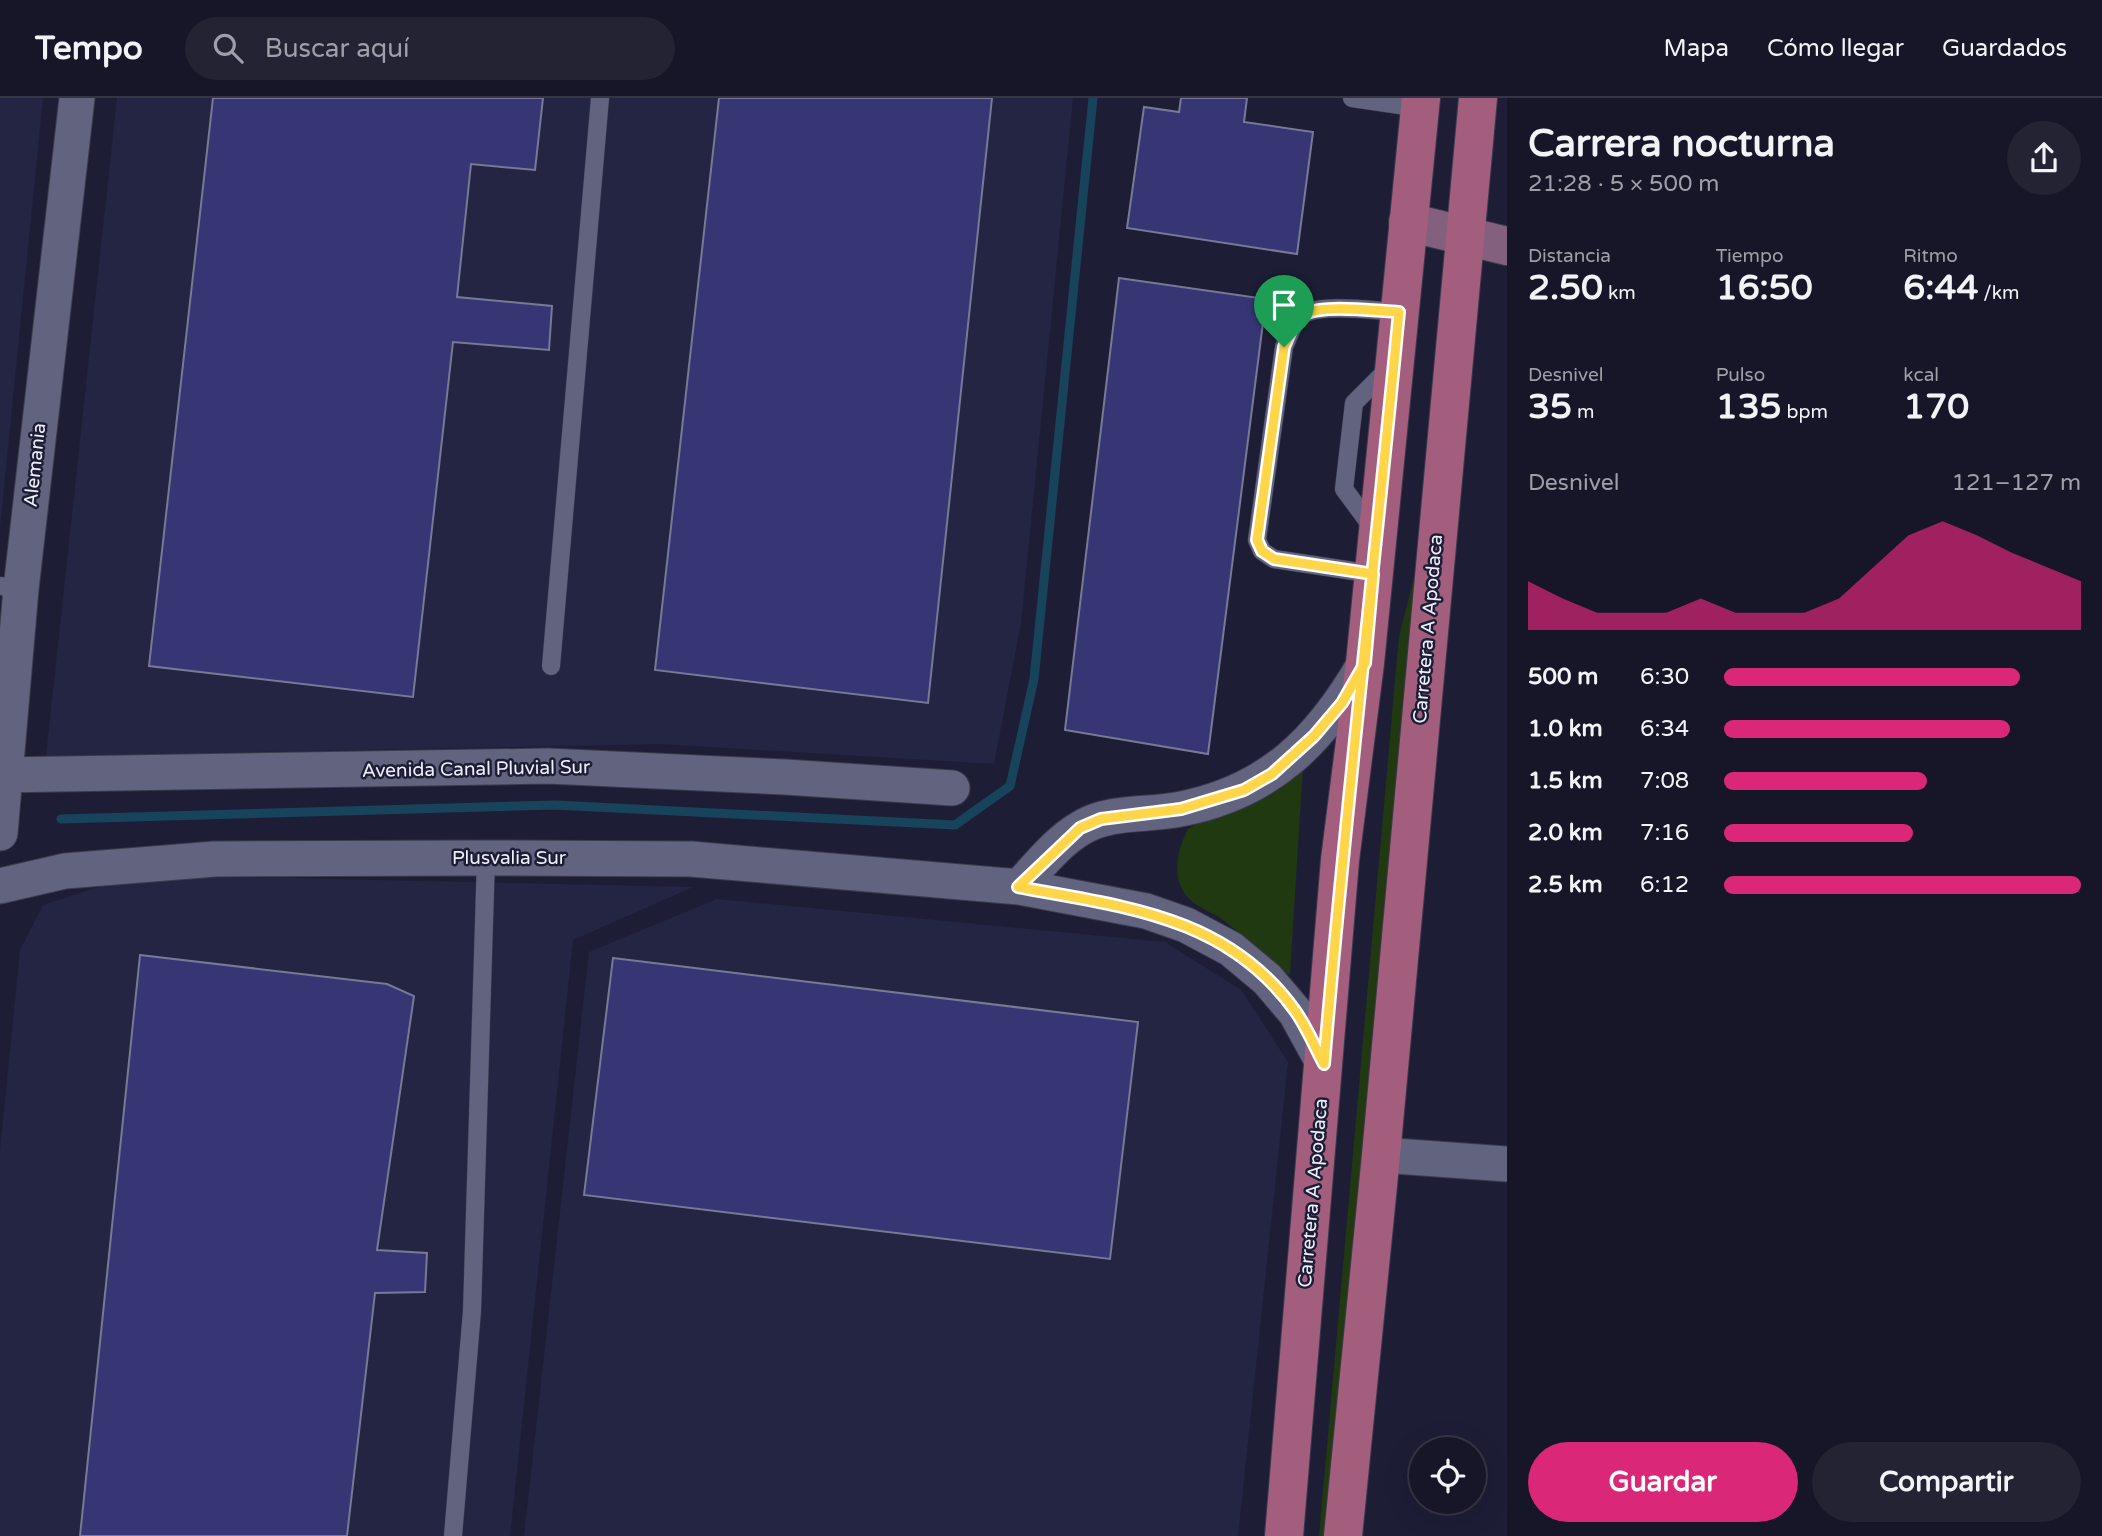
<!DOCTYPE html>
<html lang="es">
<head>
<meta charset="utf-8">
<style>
  body { margin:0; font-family:"Varela Round",sans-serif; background:#232334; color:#f1f3f6; height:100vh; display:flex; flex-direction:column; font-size:26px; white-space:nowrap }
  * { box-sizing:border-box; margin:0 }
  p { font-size:23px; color:#9e9fa8 }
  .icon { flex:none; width:38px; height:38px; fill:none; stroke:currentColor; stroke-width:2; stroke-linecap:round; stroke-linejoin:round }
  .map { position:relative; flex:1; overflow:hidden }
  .drawer { display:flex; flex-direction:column; background:#161628; width:595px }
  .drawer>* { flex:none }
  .fabs { position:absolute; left:1409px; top:1339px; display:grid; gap:14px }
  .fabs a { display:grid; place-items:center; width:77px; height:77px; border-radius:50%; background:#161628; box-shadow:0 7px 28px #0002,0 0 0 2px #353545; font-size:35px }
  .pin { position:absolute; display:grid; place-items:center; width:60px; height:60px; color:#fff; margin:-72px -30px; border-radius:50% 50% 50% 0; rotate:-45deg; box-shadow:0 0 7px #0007 }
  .pin .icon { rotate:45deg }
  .round { display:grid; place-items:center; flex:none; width:74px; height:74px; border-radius:37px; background:#232334 }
  .head { display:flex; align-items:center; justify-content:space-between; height:119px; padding:0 21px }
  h1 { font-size:38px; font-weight:800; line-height:52px }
  .stats { display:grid; grid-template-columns:repeat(3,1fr); gap:10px; height:119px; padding:7px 21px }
  .stats div { display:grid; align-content:center }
  .stats b { font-size:35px; font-weight:800 }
  .stats small { font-size:19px; font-weight:400 }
  .stats p { font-size:19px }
  .chart { height:196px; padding:14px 21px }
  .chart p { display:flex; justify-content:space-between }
  .chart svg { width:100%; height:126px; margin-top:7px; fill:#db2777; opacity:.7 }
  .action { display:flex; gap:14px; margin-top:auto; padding:14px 21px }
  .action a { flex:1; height:80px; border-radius:42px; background:#db2777; color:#fff; font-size:28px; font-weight:800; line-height:80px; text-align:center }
  .action a+a { background:#232334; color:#f1f3f6 }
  ul { padding:0 21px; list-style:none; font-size:23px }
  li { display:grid; grid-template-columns:112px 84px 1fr; align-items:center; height:52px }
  li i { height:18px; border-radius:9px; background:#db2777 }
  header { display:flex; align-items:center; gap:42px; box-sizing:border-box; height:98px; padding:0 35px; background:#161628; border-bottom:2px solid #353545 }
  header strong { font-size:33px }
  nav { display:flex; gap:38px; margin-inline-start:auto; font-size:24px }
  .search { width:490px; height:63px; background:#232334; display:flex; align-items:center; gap:18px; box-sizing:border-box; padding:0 24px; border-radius:38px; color:#9e9fa8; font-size:26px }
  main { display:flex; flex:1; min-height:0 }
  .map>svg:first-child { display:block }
  .built { fill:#242543 }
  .green { fill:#203910 }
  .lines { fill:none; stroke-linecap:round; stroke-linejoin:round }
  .stream { stroke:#17445b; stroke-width:9 }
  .building { fill:#373675; stroke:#777996; stroke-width:2 }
  .service-casing { stroke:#3b3a4d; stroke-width:19 }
  .minor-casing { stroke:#3b3a4d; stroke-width:37 }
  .secondary-casing { stroke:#3b3a4d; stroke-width:40 }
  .primary-casing { stroke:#3b3a4d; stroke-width:40 }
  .service { stroke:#61637f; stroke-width:18 }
  .minor { stroke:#61637f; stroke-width:35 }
  .secondary { stroke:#82607e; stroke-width:38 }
  .primary { stroke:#a35e7d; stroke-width:38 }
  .route-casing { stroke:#fff; stroke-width:14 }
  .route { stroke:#ffd54a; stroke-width:9 }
  .labels { text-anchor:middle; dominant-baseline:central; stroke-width:5; stroke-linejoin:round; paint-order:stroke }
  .street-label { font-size:19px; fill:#eeeffc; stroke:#1d1e36 }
</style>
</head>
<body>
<header>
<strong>Tempo</strong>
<div class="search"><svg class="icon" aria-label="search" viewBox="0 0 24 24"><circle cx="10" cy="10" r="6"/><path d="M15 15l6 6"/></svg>Buscar aquí</div>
<nav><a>Mapa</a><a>Cómo llegar</a><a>Guardados</a></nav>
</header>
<main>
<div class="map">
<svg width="1507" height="1438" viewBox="0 0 1507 1438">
  <rect width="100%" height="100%" fill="#1d1e36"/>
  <!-- built -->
  <path class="built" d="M 0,0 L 43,0 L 0,429 Z
    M 117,0 L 1073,0 L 1021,525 L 994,666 L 660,646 L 46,658 Z
    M 127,780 L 285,780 L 693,789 L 573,842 L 510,1438 L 0,1438 L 0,1053 L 20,852 L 43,807 Z
    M 717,801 L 1165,844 L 1241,892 L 1288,964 L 1238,1438 L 524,1438 L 589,854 Z"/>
  <!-- green -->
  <path class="green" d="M 1417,468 L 1334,1438 L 1319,1438 L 1399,538 Z
    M 1303,668 L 1290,876 L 1284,875 C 1264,856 1243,838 1222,821 C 1213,815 1202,811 1194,805 C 1169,786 1176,754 1188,731 Z"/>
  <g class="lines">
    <!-- stream -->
    <path class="stream" d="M 61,721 L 555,707 L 955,727 L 1010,688 L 1034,581 L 1093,0"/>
  </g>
  <!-- building -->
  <path class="building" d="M 213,0 L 543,0 L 535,72 L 471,66 L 457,199 L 552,208 L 549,252 L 453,244 L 413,599 L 149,568 Z
    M 719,0 L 992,0 L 928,605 L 655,572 Z
    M 1181,0 L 1247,0 L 1244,24 L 1313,34 L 1297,156 L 1127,130 L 1144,9 L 1179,14 Z
    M 1119,180 L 1266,201 L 1208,656 L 1065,632 Z
    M 140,857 L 387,886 L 414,898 L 377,1152 L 427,1155 L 425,1194 L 375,1195 L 347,1438 L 80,1438 Z
    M 613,860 L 1138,924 L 1110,1161 L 584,1097 Z"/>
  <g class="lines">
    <defs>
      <path id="service" d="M 1352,0 L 1420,10
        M 1375,433 L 1344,391 L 1354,305 L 1390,269
        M 1373,476 L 1274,461 L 1262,453 L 1257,442 L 1284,249 C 1289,238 1293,223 1304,216 C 1323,205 1376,213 1399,214
        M 0,488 L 21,491
        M 551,568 L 600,0
        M 453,1438 L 472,1213 L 486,760"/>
      <path id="minor" d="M 0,677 L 548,668 L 785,679 L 952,690
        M 0,735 L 21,491 L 77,0
        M 0,788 L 65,773 L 215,761 L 486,760 L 691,761 L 1019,789 L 1146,813 L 1186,827 L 1231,851 L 1267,881 L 1296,915 L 1324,966
        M 1019,789 C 1038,769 1057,744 1081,730 C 1111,712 1148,718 1181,711 C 1269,694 1320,643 1364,567
        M 1381,1057 L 1507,1066"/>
      <path id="secondary" d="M 1408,124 L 1507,148"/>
      <path id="primary" d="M 1284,1438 L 1340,762 L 1365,565 L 1421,0
        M 1343,1438 L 1381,1057 L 1478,0"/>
    </defs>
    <!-- service casing -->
    <use href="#service" class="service-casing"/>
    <!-- minor casing -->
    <use href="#minor" class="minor-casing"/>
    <!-- secondary casing -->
    <use href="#secondary" class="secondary-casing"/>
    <!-- primary casing -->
    <use href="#primary" class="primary-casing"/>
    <!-- service -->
    <use href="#service" class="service"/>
    <!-- minor -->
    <use href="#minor" class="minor"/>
    <!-- secondary -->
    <use href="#secondary" class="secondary"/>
    <!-- primary -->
    <use href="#primary" class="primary"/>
  </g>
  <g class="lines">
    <defs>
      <path id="route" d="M 1284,249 L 1257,442 L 1262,453 L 1274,461 L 1373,476 L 1365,565 L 1342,605 L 1314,638 L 1272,676 L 1244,692 L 1181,711 L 1101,721 L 1080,730 L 1018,789 C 1125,809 1228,818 1296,914 C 1307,930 1315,949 1324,966 C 1345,715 1375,465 1399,214 C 1376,213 1324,206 1305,216 C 1293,223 1289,238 1284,249"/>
    </defs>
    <!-- route casing -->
    <use href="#route" class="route-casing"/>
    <!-- route -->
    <use href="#route" class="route"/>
  </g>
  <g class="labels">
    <!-- street labels -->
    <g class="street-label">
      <text transform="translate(35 367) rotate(-84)">Alemania</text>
      <text transform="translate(1428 531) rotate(-85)">Carretera A Apodaca</text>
      <text transform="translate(476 671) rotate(-1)">Avenida Canal Pluvial Sur</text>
      <text x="509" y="760">Plusvalia Sur</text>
      <text transform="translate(1313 1095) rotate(-85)">Carretera A Apodaca</text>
    </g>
  </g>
</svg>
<div class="fabs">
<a><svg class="icon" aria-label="locate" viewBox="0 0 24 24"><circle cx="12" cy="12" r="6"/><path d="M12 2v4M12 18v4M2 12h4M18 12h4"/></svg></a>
</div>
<div class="pin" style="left:1284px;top:249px;background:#1e9e55"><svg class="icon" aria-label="arrive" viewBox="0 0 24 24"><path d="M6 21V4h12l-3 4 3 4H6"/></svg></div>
</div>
<section class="drawer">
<div class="head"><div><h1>Carrera nocturna</h1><p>21:28 · 5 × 500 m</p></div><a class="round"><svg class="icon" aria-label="share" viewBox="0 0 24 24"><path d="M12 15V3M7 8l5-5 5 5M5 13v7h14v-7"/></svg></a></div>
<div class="stats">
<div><p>Distancia</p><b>2.50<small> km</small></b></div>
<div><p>Tiempo</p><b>16:50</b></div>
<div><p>Ritmo</p><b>6:44<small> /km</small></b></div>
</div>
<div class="stats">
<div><p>Desnivel</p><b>35<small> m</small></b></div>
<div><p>Pulso</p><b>135<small> bpm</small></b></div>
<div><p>kcal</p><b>170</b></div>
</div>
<div class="chart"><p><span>Desnivel</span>121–127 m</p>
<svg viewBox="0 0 160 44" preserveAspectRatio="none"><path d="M0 44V27L10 33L20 38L30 38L40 38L50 33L60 38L70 38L80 38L90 33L100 22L110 11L120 6L130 11L140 17L150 22L160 27V44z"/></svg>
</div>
<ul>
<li><b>500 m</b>6:30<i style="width:83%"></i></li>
<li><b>1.0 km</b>6:34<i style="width:80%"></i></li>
<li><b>1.5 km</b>7:08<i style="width:57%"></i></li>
<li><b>2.0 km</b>7:16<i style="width:53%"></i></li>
<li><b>2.5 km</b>6:12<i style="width:100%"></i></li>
</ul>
<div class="action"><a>Guardar</a><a>Compartir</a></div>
</section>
</main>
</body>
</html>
